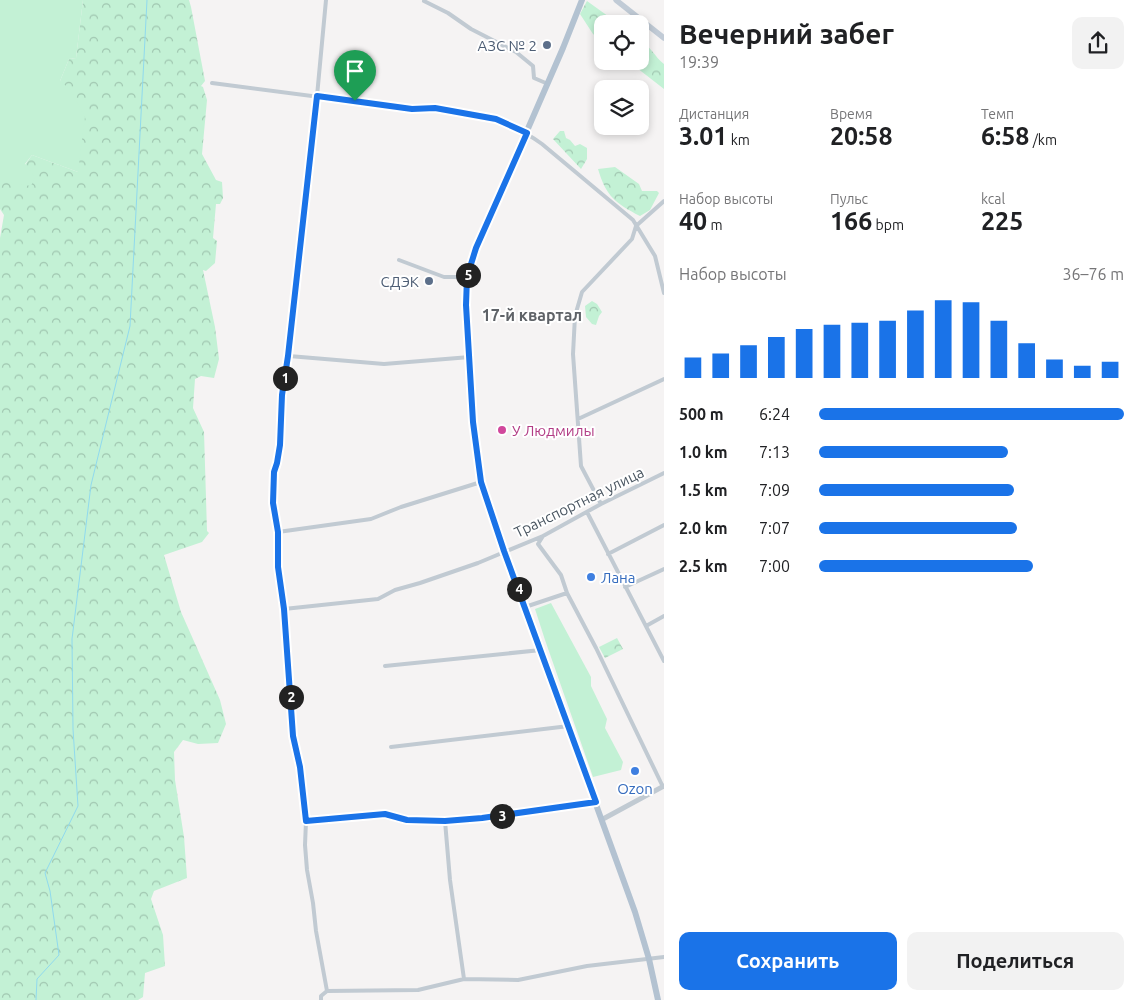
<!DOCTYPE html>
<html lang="ru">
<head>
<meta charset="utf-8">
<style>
  body { margin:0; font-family:Ubuntu,sans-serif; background:#f2f2f2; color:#202124; height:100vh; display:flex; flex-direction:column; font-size:19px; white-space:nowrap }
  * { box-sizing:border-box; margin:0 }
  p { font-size:16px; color:#757577 }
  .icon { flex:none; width:28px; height:28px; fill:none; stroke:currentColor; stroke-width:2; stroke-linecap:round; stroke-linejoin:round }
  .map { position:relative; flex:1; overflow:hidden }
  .sheet { display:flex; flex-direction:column; background:#fff; width:475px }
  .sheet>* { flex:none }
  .tools { position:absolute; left:594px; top:15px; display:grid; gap:10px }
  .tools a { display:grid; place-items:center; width:55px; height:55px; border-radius:10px; background:#fff; box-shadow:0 2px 8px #0003; font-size:25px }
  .pin { position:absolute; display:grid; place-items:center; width:42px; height:42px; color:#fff; margin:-51px -21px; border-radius:50% 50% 50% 0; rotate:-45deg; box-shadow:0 0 5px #0007 }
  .pin .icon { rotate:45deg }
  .km { position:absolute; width:25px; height:25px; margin:-12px; border-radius:50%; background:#222; color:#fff; font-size:14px; line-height:25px; text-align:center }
  .round { display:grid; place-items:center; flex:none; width:52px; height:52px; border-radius:10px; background:#f2f2f2 }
  .headline { display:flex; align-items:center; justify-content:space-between; height:85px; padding:0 15px }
  h1 { font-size:28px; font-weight:600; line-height:38px }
  .stats { display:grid; grid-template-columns:repeat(3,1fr); gap:8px; height:85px; padding:5px 15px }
  .stats div { display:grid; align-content:center }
  .stats b { font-size:25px; font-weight:600 }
  .stats small { font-size:14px; font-weight:400 }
  .stats p { font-size:14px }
  .chart { height:140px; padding:10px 15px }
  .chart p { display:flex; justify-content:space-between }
  .chart svg { width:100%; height:90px; margin-top:5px; stroke:#1a73e8; stroke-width:6 }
  .action { display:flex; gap:10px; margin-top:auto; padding:10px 15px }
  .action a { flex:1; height:58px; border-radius:10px; background:#1a73e8; color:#fff; font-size:20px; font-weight:600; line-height:58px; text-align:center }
  .action a+a { background:#f2f2f2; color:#202124 }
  ul { padding:0 15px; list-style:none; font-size:16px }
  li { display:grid; grid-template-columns:80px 60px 1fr; align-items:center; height:38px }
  li i { height:12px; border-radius:6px; background:#1a73e8 }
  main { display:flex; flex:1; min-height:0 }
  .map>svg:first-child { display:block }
  .forest { fill:url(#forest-crowns) }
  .garden { fill:#c3f1d5 }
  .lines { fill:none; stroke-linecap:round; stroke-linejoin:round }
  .stream { stroke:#90daee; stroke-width:1 }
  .minor { stroke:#c1cad2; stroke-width:4 }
  .tertiary { stroke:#c1cad2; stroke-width:5 }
  .secondary { stroke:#c1cbd6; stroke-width:5.5 }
  .primary { stroke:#b3c2d1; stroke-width:6 }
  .route-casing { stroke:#fff; stroke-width:10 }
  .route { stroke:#1a73e8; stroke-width:6 }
  .service-dot { fill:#5c6f8a; stroke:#fff; stroke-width:2 }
  .hotel-dot { fill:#d1479c; stroke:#fff; stroke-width:2 }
  .shop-dot { fill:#3f7fe0; stroke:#fff; stroke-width:2 }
  .labels { text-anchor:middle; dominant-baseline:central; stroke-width:4; stroke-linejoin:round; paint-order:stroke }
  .service-label { font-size:15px; fill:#4e5e75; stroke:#fff; text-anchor:end }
  .hotel-label { font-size:15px; fill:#b23c85; stroke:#fff; text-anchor:start }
  .street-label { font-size:15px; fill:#4a5661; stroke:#fff }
  .shop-label { font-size:15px; fill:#366cbe; stroke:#fff; text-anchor:start }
  .neighbourhood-label { font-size:16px; font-weight:bold; fill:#5f6368; stroke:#fff }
</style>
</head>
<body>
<main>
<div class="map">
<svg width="664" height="1000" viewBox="0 0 664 1000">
  <defs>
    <pattern id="forest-crowns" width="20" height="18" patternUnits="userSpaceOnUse" patternTransform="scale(1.25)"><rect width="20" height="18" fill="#c3f1d5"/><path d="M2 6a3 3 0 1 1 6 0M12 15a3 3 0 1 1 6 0" fill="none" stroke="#a0c6b0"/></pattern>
  </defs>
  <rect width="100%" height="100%" fill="#f5f3f3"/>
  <!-- forest -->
  <path class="forest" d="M 83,0 L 189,0 L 191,7 L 205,81 L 201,86 L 203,87 L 207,100 L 202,154 L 216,180 L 222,182 L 223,198 L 220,204 L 216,204 L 213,238 L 217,241 L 215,263 L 206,271 L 203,270 L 215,327 L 219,359 L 214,378 L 201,376 L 195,379 L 193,408 L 204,432 L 207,531 L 209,533 L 202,542 L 164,555 L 181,612 L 220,700 L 226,724 L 218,743 L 198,744 L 183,740 L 174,752 L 175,780 L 184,837 L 187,878 L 154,891 L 151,899 L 163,935 L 165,966 L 145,973 L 143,997 L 138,1000 L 0,1000 L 0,238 L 4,215 L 0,209 L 0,181 L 25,165 L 32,155 L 78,172 L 60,81 L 69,59 L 76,58 Z
    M 587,1 L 619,24 L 602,24 L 602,41 L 593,34 L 580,14 Z
    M 640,39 C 650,46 655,57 664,64 L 664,89 L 628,61 L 640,61 Z
    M 560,131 L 564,131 L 566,138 L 570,140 L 575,146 L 580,144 L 587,148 L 587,159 L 581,169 L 553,139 Z
    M 615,167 L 639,184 L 642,191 L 657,191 L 659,193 L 650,210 L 640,216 C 615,203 606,196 598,169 Z
    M 592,301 L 597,304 L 602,312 L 599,316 L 596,325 L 592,324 L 586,317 L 585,306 Z
    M 617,638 L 623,649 L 605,658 L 599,647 Z"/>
  <!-- garden -->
  <path class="garden" d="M 0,0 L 83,0 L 76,58 L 69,59 L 60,81 L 70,89 L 85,117 L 78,172 L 32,155 L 25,164 L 35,177 L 31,186 L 0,181 Z
    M 551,603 L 591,677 L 591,686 L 607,719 L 605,728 L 623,762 L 621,770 L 593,777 L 545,640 L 535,609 Z"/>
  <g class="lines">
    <!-- stream -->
    <path class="stream" d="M 36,1000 L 37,979 L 59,955 L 50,891 L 45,873 L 78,806 L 73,729 L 72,639 L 91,485 L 130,326 L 147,0"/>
    <!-- minor -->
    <path class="minor" d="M 326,0 L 317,96 L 289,356 L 282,395 L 280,445 L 277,463 L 274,472 L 273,503 L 278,532 L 278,567 L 284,609 L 293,736 L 300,767 L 306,821 L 305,845 L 307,870 L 313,903 L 316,931 L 327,991
      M 424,1 L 448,13 L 471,29 L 516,52 L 533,66 L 534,78 L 548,84
      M 212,83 L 412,109 C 457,107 505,117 542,144 L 633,220 L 655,256 L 664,293
      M 636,226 L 664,201
      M 399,260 L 444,277 L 467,277
      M 289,356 L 384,364 L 470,357
      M 578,419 L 664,379
      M 601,504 L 581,466 L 573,354 L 575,316 L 582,292 L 632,239 L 636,226
      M 587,512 L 664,661
      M 278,532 L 371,519 L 401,507 L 481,482
      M 543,536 L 538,544 L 561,575 L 567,593 L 596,648 L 663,787
      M 608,554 L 664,525
      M 625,587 L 664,569
      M 525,607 L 567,593
      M 284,609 L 378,599 L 395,590 L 420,583 L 478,563 L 543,536 L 601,504 L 664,473
      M 646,626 L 664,616
      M 385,666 L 541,650
      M 391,747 L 569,726
      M 306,821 L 385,814 L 407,820 L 445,821 L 482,818 L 596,802
      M 445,821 L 450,880 L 464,979
      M 321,1000 L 321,996 L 327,991 L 418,990 L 464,979 L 518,980 L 587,966 L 664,957"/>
    <!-- tertiary -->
    <path class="tertiary" d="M 603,819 L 664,786"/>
    <!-- secondary -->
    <path class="secondary" d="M 616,0 L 664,38"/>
    <!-- primary -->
    <path class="primary" d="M 582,0 L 563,48 L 476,248 L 467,277 L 466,305 L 473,422 L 481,482 L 504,551 L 635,912 L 649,959 L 658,1000"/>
  </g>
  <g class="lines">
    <defs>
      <path id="route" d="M 317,96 L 412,109 L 435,108 L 496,119 L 527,133 L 476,248 L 467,277 L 466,305 L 473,422 L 481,482 L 504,551 L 596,802 L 482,818 L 445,821 L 407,820 L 385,814 L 306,821 L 300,767 L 293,736 L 284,609 L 278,567 L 278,532 L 273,503 L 274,472 L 277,463 L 280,445 L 282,395 L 288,356 Z"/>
    </defs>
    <!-- route casing -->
    <use href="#route" class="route-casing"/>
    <!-- route -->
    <use href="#route" class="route"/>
  </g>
  <!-- markers -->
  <g class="service-dot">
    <circle cx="547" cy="45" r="5"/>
    <circle cx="429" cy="281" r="5"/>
  </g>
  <circle class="hotel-dot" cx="502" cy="430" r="5"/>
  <g class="shop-dot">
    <circle cx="591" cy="577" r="5"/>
    <circle cx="635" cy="771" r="5"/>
  </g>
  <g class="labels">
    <!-- service labels -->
    <g class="service-label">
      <text x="537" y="45">АЗС № 2</text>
      <text x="419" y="281">СДЭК</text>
    </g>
    <!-- hotel labels -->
    <g class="hotel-label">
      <text x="512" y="430">У Людмилы</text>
    </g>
    <!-- street labels -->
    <g class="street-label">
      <text transform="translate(579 502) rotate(-26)">Транспортная улица</text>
    </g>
    <!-- shop labels -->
    <g class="shop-label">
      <text x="601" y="577">Лана</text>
      <text x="635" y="788" text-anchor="middle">Ozon</text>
    </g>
    <!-- neighbourhood labels -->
    <g class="neighbourhood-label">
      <text x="532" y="315">17-й квартал</text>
    </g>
  </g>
</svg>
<div class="tools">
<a><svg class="icon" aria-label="locate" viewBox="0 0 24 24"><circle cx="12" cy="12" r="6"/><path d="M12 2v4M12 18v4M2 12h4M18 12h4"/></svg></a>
<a><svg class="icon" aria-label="layers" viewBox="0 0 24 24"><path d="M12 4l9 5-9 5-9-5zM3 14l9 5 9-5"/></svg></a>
</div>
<div class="pin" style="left:355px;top:101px;background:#1e9e55"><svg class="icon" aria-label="arrive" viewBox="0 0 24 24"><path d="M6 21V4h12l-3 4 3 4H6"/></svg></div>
<b class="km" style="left:285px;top:378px">1</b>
<b class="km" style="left:291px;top:697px">2</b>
<b class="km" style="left:502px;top:816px">3</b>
<b class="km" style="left:519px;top:589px">4</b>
<b class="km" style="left:468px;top:275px">5</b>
</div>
<section class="sheet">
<div class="headline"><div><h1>Вечерний забег</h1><p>19:39</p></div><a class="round"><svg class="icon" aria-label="share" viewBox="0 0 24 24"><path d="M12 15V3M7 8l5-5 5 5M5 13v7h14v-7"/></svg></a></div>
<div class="stats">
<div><p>Дистанция</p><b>3.01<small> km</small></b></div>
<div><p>Время</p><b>20:58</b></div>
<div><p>Темп</p><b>6:58<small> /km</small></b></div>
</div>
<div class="stats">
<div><p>Набор высоты</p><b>40<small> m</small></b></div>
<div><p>Пульс</p><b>166<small> bpm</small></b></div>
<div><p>kcal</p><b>225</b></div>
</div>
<div class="chart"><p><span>Набор высоты</span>36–76 m</p>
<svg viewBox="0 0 160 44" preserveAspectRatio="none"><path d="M5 44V34M15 44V32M25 44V28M35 44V24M45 44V20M55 44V18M65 44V17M75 44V16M85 44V11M95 44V6M105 44V7M115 44V16M125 44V27M135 44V35M145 44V38M155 44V36"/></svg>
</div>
<ul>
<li><b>500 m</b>6:24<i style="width:100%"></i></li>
<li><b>1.0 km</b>7:13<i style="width:62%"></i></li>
<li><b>1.5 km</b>7:09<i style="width:64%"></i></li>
<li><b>2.0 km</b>7:07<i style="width:65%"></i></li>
<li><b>2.5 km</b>7:00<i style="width:70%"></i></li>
</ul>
<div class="action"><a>Сохранить</a><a>Поделиться</a></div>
</section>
</main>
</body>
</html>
